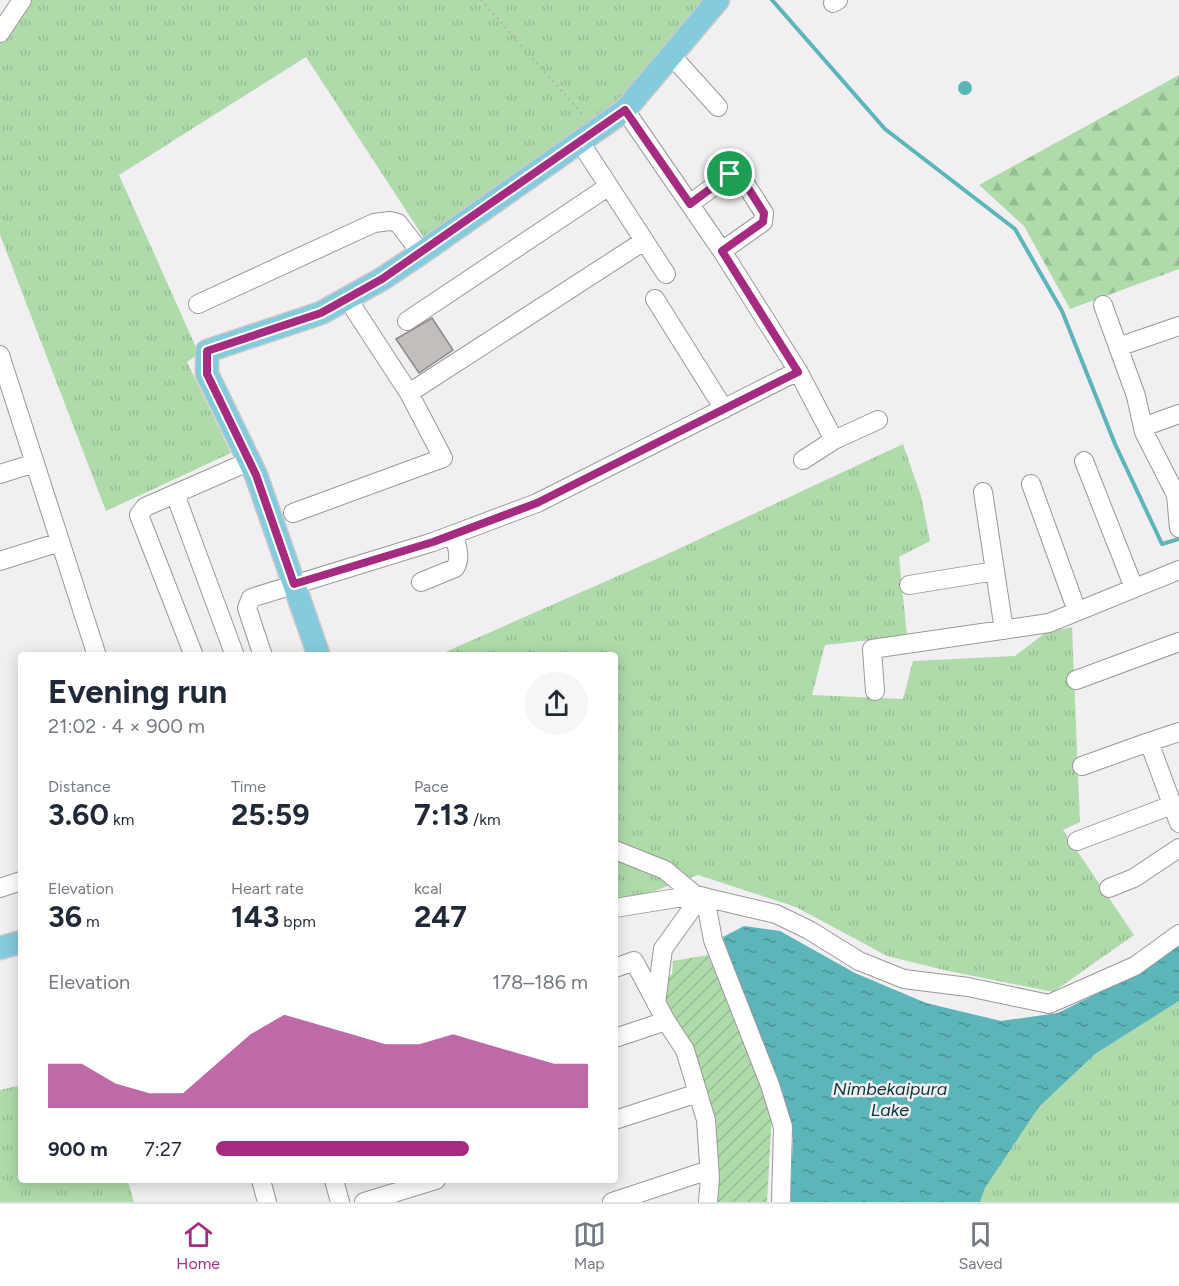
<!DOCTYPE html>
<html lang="en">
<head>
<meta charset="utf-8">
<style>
  body { margin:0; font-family:Figtree,sans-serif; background:#f6f6f7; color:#1f2937; height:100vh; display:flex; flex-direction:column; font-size:22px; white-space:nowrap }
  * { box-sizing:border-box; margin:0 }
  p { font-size:20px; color:#747a83 }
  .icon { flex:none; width:33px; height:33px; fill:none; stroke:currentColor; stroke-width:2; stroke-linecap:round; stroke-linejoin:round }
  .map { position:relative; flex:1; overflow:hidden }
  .details { position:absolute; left:18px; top:652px; width:600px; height:531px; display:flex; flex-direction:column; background:#fff; border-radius:6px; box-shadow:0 3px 15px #0003 }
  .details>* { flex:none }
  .pin { position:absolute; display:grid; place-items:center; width:51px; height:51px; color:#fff; margin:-26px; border:3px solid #fff; border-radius:50%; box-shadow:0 2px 6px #0007 }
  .round { display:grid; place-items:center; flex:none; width:63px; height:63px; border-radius:32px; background:#f6f6f7 }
  .summary { display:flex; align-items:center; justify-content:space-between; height:102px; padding:0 30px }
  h1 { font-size:33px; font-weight:700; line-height:45px }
  .figures { display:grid; grid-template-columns:repeat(3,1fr); gap:9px; height:102px; padding:6px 30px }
  .figures div { display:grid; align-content:center }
  .figures b { font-size:30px; font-weight:700 }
  .figures small { font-size:16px; font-weight:400 }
  .figures p { font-size:16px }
  .chart { height:168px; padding:12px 30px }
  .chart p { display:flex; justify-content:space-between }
  .chart svg { width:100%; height:108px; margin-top:6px; fill:#a52b81; opacity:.7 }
  ul { padding:0 30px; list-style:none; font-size:20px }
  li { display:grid; grid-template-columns:96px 72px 1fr; align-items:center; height:45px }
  li i { height:15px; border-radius:8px; background:#a52b81 }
  .tabs { display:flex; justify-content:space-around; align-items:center; height:84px; border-top:2px solid #e0e1e3; background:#fff; font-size:16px; color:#747a83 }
  .tabs a { display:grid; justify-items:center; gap:3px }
  .tabs .selected { color:#a52b81 }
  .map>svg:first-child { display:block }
  .grass { fill:url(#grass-tufts) }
  .forest { fill:url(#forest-firs) }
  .garden { fill:url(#garden-furrows) }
  .water { fill:url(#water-ripples) }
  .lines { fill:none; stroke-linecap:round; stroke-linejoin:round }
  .stream { stroke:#5bb5b9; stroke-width:4 }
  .building { fill:#c3bebc; stroke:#8e8987; stroke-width:1.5 }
  .minor-casing { stroke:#9b979b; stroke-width:20 }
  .major-casing { stroke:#cacaca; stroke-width:25 }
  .path { stroke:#afacaf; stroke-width:2; stroke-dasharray:1.5 4.5; stroke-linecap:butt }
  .minor { stroke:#fff; stroke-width:18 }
  .major { stroke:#85cbde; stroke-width:22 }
  .route-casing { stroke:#fff; stroke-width:12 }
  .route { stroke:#a52b81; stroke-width:8 }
  .labels { text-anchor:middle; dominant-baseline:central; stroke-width:5; stroke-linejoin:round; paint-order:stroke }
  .water-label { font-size:18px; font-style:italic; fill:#0a3738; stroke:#f2eff3 }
</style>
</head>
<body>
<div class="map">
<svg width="1179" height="1202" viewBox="0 0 1179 1202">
  <defs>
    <pattern id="grass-tufts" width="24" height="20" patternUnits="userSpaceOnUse" patternTransform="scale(1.5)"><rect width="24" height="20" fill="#afdbaa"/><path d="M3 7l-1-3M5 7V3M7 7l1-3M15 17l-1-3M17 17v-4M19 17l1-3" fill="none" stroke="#96bc92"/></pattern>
    <pattern id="forest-firs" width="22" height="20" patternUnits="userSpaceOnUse" patternTransform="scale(1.5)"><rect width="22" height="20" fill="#afdbaa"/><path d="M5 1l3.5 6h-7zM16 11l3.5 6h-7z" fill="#96bc92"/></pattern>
    <pattern id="garden-furrows" width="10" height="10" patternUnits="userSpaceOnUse" patternTransform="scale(1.5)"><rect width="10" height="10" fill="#afdbaa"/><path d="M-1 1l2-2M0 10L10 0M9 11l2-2" fill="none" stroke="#96bc92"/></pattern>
    <pattern id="water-ripples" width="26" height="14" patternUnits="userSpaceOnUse" patternTransform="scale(1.5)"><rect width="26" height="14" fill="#5bb5b9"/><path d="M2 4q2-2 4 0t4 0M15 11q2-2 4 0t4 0" fill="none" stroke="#4b9396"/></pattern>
  </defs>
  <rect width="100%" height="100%" fill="#f2eff3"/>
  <!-- grass -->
  <path class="grass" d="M 27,0 L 703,0 L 618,102 L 424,238 L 306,57 L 119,175 L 199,354 L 187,362 L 231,453 L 106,511 L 0,235 L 0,40 Z
    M 903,444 L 921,496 L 930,541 L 899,557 L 907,636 L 825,645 L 812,695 L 903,699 L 913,661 L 1015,656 L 1045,633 L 1072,627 L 1080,822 L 1063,830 L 1134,935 L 1053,992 L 944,970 L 887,956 L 796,907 L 698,875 L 644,895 L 615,901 L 615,656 L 436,656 L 661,557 Z
    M 1179,1001 L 1179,1202 L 980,1202 L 985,1188 L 1039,1107 L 1095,1054 Z
    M 21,1085 L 21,1180 L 128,1181 L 134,1202 L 0,1202 L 0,1090 Z"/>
  <!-- forest -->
  <path class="forest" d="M 1179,75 L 1179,269 L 1070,309 L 1024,226 L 979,185 Z"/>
  <!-- garden -->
  <path class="garden" d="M 708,955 L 772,1112 L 767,1202 L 714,1202 L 717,1169 L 716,1120 L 694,1055 L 663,1001 L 666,980 L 672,974 L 673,961 Z"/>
  <!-- water -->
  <path class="water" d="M958 88a7 7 0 1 1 14 0a7 7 0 1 1-14 0Z
    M 744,926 L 780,931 L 855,973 L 926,1003 L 1001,1021 L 1058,1013 L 1130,977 L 1179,940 L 1179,1001 L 1095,1054 L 1039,1107 L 985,1188 L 980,1202 L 790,1202 L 793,1139 L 777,1079 L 731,962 L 723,937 Z"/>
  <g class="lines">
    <!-- stream -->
    <path class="stream" d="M 772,0 L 885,129 L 1015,229 L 1062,311 L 1115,444 L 1162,544 L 1179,539"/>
  </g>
  <!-- building -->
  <path class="building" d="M 432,318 L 453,350 L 419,373 L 396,339 Z"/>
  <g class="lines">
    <defs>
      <path id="minor" d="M 833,3 L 838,0
        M 0,33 L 22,0
        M 671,55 L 718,107
        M 625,110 L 722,251 L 798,371 L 834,440
        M 580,142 L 666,274
        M 690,204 L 730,174 L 736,173 L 741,177 L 764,213 L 763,222 L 722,251
        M 347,298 L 409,393
        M 655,299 L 724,409
        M 198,304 L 374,223 L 390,221 L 398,223 L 421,253
        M 1103,305 L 1136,396 L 1144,432 L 1176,495 L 1179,528
        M 407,321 L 609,186
        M 1118,347 L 1179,326
        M 0,355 L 97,656
        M 1143,427 L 1179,414
        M 803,460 L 834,440 L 878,420
        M 1084,461 L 1134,588
        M 0,474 L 35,463
        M 1031,484 L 1077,611
        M 983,492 L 1004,630
        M 175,494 L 235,656
        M 293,513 L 443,458 L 409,393 L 644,241
        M 0,561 L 60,542
        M 421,582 L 455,568 C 462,558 456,545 454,534
        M 909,585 L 995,571
        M 194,656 L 139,515 L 145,507 L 250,461
        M 263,656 L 247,608 L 251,598 L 433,542 L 537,503 L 798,371
        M 1076,680 L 1179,642
        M 875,691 L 872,649 L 1049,623 L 1179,570
        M 1179,732 L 1149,742 L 1179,823
        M 1082,766 L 1149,742
        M 1077,841 L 1172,805
        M 615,850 L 665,870 L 695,895 L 776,914 L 809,930 L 859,961 L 904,979 L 968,987 L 1049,1004 L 1135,966 L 1179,934
        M 0,888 L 21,881
        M 1109,888 L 1134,878 L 1179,848
        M 705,897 L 713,940 L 770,1085 L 783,1127 L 781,1202
        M 615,908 L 695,895
        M 615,968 L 634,961 L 666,1021 L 685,1050 L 706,1120 L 710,1178 L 708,1202
        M 656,1003 L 663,949 L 701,896
        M 615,1038 L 666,1021
        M 615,1120 L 698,1093
        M 261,1180 L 267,1202
        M 334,1180 L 340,1202
        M 364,1202 L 436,1180
        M 612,1202 L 709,1170"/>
      <path id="major" d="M 319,656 L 256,475 L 207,374 L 207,351 L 321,313 L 382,279 L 421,253 L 625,110 L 718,0
        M 0,948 L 21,942"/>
    </defs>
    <!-- minor casing -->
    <use href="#minor" class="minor-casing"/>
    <!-- major casing -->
    <use href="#major" class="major-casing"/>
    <!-- path -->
    <path class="path" d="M 481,0 L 585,117"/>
    <!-- minor -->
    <use href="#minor" class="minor"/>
    <!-- major -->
    <use href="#major" class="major"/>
  </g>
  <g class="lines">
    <defs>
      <path id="route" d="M 625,110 L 690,204 L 730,174 L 736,173 L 741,177 L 764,213 L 763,222 L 722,251 L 798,372 L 537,503 L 433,542 L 294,584 L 256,475 L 207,374 L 207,351 L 321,313 L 382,279 Z"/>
    </defs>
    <!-- route casing -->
    <use href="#route" class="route-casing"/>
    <!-- route -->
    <use href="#route" class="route"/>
  </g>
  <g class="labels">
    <!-- water labels -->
    <g class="water-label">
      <text x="890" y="1089">Nimbekaipura<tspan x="890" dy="21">Lake</tspan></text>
    </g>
  </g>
</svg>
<div class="pin" style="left:730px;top:174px;background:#1e9e55"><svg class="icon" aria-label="arrive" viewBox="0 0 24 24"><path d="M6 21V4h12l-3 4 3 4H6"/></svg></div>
<section class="details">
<div class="summary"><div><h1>Evening run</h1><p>21:02 · 4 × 900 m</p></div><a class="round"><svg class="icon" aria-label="share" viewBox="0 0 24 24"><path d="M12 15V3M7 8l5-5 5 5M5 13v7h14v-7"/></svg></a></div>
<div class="figures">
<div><p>Distance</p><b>3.60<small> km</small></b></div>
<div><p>Time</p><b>25:59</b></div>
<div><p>Pace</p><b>7:13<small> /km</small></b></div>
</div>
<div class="figures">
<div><p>Elevation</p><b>36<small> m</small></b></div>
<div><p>Heart rate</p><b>143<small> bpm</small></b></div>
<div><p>kcal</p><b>247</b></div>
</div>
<div class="chart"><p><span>Elevation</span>178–186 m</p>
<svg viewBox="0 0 160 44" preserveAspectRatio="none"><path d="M0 44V26L10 26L20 34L30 38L40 38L50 26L60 14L70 6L80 10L90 14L100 18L110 18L120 14L130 18L140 22L150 26L160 26V44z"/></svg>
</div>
<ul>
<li><b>900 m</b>7:27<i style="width:68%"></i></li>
</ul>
</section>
</div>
<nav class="tabs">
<a class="selected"><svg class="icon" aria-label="home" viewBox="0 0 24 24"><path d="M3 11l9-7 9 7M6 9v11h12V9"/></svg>Home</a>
<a><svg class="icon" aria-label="map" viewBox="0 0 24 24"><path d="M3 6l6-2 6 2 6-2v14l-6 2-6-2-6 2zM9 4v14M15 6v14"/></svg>Map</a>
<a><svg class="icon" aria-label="saved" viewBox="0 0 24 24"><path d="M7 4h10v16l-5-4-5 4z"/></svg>Saved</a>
</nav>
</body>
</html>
